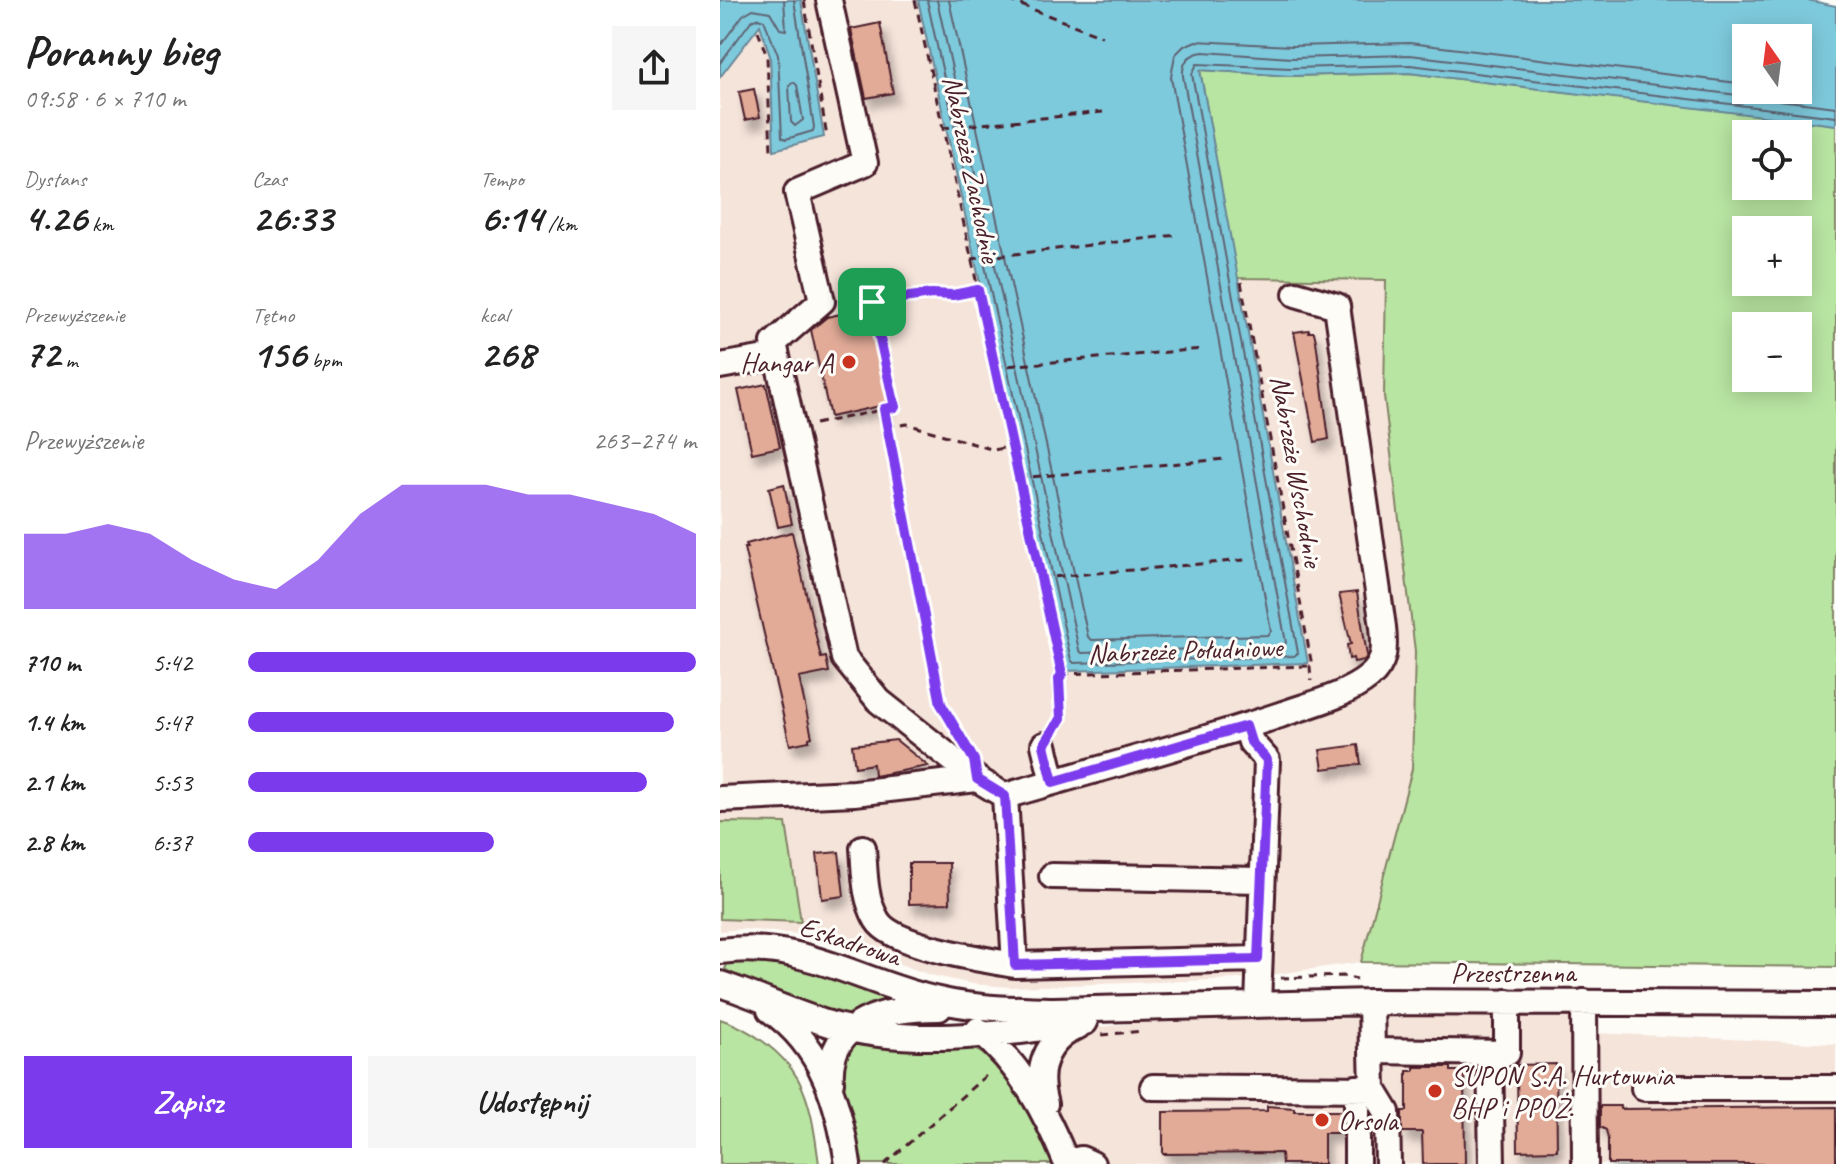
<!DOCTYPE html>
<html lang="pl">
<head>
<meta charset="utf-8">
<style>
  body { margin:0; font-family:Caveat,sans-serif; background:#f6f6f6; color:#222; height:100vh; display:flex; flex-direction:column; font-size:30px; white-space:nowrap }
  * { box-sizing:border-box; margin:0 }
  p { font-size:26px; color:#767676 }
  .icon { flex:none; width:44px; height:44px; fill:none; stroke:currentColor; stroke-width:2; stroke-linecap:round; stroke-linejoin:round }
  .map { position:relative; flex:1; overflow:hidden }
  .details { display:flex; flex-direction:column; background:#fff; width:720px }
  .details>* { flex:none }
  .needle { width:52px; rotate:346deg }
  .buttons { position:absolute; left:1012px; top:24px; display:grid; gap:16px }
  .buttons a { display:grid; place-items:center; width:80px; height:80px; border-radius:0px; background:#fff; box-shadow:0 4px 20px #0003; font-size:40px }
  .pin { position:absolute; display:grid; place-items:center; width:68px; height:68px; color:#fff; margin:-34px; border-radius:16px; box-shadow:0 4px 12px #0006 }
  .round { display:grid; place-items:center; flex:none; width:84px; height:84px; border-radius:0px; background:#f6f6f6 }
  .summary { display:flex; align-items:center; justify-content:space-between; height:136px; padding:0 24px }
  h1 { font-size:44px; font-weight:700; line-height:60px }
  .figures { display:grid; grid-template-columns:repeat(3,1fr); gap:12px; height:136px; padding:8px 24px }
  .figures div { display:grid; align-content:center }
  .figures b { font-size:40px; font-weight:700 }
  .figures small { font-size:22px; font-weight:400 }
  .figures p { font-size:22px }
  .chart { height:224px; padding:16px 24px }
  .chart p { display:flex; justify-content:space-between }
  .chart svg { width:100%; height:144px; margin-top:8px; fill:#7c3aed; opacity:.7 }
  .button { display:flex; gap:16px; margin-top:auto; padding:16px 24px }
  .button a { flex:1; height:92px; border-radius:0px; background:#7c3aed; color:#fff; font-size:32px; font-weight:700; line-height:92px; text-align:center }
  .button a+a { background:#f6f6f6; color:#222 }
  ul { padding:0 24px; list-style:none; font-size:26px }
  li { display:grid; grid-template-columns:128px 96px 1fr; align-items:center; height:60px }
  li i { height:20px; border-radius:10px; background:#7c3aed }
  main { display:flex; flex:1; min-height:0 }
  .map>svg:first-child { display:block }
  .built { fill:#f5e4da }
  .green { fill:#b9e5a2; stroke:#828266; stroke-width:2; fill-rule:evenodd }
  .water { fill:#7ecadd; stroke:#698696; stroke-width:2; fill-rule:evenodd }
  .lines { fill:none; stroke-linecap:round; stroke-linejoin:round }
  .shore { stroke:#5f6372; stroke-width:2 }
  .building { fill:#e2ab98; stroke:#4a1f2b; stroke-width:2; filter:url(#shadow) }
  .minor-casing { stroke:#4a1f2b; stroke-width:30 }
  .path { stroke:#4a1f2b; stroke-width:3; stroke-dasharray:8 6; stroke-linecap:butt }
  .minor { stroke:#fdfcf7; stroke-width:24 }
  .route-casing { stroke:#fff; stroke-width:16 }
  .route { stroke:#7c3aed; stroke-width:10 }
  .poi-dot { fill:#c8321e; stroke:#fdfcf7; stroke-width:3 }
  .labels { text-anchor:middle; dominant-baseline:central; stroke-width:6; stroke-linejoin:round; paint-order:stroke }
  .street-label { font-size:28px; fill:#4a1f2b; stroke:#fdfcf7 }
  .poi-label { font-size:28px; fill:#4a1f2b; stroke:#fdfcf7; text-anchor:start }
</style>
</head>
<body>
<main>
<section class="details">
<div class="summary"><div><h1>Poranny bieg</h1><p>09:58 · 6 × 710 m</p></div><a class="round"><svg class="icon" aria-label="share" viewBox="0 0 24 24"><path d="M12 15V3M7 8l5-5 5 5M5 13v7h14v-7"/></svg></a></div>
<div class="figures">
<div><p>Dystans</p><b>4.26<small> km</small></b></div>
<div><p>Czas</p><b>26:33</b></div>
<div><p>Tempo</p><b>6:14<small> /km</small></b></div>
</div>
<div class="figures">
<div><p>Przewyższenie</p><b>72<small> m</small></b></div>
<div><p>Tętno</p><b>156<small> bpm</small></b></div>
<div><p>kcal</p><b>268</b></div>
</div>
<div class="chart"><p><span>Przewyższenie</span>263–274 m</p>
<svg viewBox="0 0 160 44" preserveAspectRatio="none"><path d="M0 44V21L10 21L20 18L30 21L40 29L50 35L60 38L70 29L80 15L90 6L100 6L110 6L120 9L130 9L140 12L150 15L160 21V44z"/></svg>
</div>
<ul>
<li><b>710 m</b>5:42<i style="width:100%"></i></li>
<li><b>1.4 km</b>5:47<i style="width:95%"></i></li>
<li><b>2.1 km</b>5:53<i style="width:89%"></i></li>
<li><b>2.8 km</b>6:37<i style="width:55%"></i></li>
</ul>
<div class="button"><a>Zapisz</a><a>Udostępnij</a></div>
</section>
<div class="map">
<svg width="1116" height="1164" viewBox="0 0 1116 1164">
  <defs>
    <filter id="shadow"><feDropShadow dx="5" dy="9" stdDeviation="4" flood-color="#0004"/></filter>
  </defs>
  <rect width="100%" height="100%" fill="#fdfcf7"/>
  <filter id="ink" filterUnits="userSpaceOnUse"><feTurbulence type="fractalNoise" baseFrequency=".0125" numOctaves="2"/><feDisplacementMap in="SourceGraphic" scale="16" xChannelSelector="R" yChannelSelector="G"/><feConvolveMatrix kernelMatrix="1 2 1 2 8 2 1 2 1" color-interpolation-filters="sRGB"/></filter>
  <g filter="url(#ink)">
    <!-- built -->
    <path class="built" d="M 82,0 L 198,0 L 345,671 L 588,663 L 517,278 L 666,280 L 664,396 L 695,651 L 692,769 L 641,962 L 521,979 L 290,987 L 253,984 L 210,975 L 130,946 L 89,935 L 23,929 L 0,931 L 0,77 L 39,24 L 50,56 L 54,150 L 104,137 Z
      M 514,1011 L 856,1013 L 857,1164 L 352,1164 L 331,1109 L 331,1055 L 364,1029 Z
      M 875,1033 L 1116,1044 L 1116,1164 L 879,1164 Z"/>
    <!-- green -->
    <path class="green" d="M 480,70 L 571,76 L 689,73 L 1116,124 L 1116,967 L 641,962 L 692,769 L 695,651 L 664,396 L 666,280 L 517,278 ZM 1026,134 L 1078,134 L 1078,186 L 1026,186 ZM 1026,230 L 1078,230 L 1078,282 L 1026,282 ZM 1026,326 L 1078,326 L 1078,378 L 1026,378 Z
      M 0,822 L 66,823 L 81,922 L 0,919 Z
      M 9,960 L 74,966 L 169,994 L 175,1001 C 162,1006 141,1019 128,1018 C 104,1017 26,982 5,969 Z
      M 0,1019 C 29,1028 63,1052 78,1079 C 92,1105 95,1136 99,1164 L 0,1164 Z
      M 137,1043 L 189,1050 L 250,1047 C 288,1061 319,1130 337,1164 L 138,1164 L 121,1080 L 122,1054 L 133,1044 Z"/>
    <!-- water -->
    <path class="water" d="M 0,0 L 81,0 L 104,137 L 54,150 L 50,56 L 40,25 L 0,77 Z
      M 198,0 L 1087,0 L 1116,6 L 1116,125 L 689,73 L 571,76 L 480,70 L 588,663 L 345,671 ZM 1026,38 L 1078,38 L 1078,90 L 1026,90 Z"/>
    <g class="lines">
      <!-- shore -->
      <path class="shore" d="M 207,0 L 351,660 L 354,663 L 574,656 L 578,653 L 472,74 L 477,64 L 571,68 L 690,65 L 1116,117
        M 217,0 L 359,650 L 362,653 L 562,646 L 566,643 L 463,76 C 462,62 469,54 483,52 L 572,58 L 690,55 L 1116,107
        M 229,0 L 368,637 L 372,640 L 548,635 L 551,631 L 451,77 L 455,55 L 464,46 L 476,41 L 572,46 L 689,43 L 1026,84
        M 0,46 L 23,15 L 33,9 L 50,12 L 60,29 L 66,30 L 64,0
        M 0,63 L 31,21 L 38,18 L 44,20 L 58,55 L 62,137 L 66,139 L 93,131 L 94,127 L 74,0
        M 73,82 L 77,85 L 83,120 L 75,126 L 71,122 L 69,86 Z"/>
    </g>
    <!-- building -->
    <path class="building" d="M 160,23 L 173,93 L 146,98 L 131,29 Z
      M 34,89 L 40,117 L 25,120 L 19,92 Z
      M 148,308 L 169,404 L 110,417 L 91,330 L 107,317 Z
      M 589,330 L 589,332 L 594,332 L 596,341 L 609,439 L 595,442 L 574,332 Z
      M 46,384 L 60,447 L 32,453 L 18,390 Z
      M 64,484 L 72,524 L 58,527 L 49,488 Z
      M 72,532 L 101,658 L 106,657 L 109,672 L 79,678 L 92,737 L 89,738 L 89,741 L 70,745 L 24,548 L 27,548 L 26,544 Z
      M 637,592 L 647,656 L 644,660 L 634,662 L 633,658 L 629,659 L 627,645 L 631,644 L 619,594 Z
      M 176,740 L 208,766 L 154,776 L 153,764 L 135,767 L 132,745 Z
      M 638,745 L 641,764 L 603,769 L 600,750 Z
      M 119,852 L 124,896 L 102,899 L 97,854 Z
      M 189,863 L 229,863 L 230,903 L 189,904 Z
      M 836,1064 L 837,1150 L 798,1151 L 797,1065 Z
      M 694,1067 L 731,1067 L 731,1071 L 744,1071 L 745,1164 L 703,1164 L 702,1132 L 682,1132 L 682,1111 L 687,1111 L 687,1071 L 694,1071 Z
      M 547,1106 L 574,1108 L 574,1111 L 622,1111 L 622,1133 L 604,1133 L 604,1164 L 562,1164 L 561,1153 L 443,1154 L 443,1112 L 547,1111 Z
      M 880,1106 L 900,1106 L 901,1109 L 1116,1107 L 1116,1164 L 888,1164 L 888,1139 L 886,1130 L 880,1127 Z"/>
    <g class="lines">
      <defs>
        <path id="minor" d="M 109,0 L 145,163 L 77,192 L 102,301 L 54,343 L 124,658 L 159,701 L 257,779 L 285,796 C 377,769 470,745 560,715 C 588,705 626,696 649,677 C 666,663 665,647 663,627 L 617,306 L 576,294
          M 0,366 L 57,356
          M 526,726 L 531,742 L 547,760 L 538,1005
          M 324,745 L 333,782
          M 285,796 L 295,965 L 538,959
          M 0,799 L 134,793 L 257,779
          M 143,848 C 145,873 144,898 157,920 C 172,946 265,960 295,965
          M 332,876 L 541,880
          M 0,951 C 85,940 140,983 218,1000 C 256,1009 295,1009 334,1010 L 651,1002 L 1116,1004
          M 0,984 C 37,996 72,1013 109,1024 C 193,1048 281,1034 365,1022
          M 651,1002 L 652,1051
          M 864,1002 L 865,1164
          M 50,1010 C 103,1047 119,1103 128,1164
          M 258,1030 C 301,1065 326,1113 347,1164
          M 770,1053 L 772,1164
          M 111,1082 C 106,1019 169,1008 219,1008
          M 433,1087 L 653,1089 L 652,1051 L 787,1053 L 787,1002
          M 637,1088 L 637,1164
          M 924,1088 L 1116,1088
          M 653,1089 L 667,1112 L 668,1164
          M 325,1104 C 315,1069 325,1041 358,1026
          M 347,1162 L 361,1159 L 372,1164"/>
      </defs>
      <!-- minor casing -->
      <use href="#minor" class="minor-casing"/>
      <!-- path -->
      <path class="path" d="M 84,0 L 107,137
        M 195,0 L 342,674 L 339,679 L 341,718 L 336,726
        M 288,0 L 382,36
        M 38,31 L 47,57 L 51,152
        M 222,128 L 383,112
        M 251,259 L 457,235
        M 521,282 L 592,666 L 590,666 L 591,681
        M 123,296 L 140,293 L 152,302
        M 275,367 L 483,349
        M 164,409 L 221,704 L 241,738
        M 95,424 L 175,407 L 152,302 L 212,294 L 233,295 L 258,290
        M 167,427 L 187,424 L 274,450 L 291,446
        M 299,478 L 504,459
        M 321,578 L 525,560
        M 342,674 L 590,666
        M 561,978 L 623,976 L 637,979
        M 382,1035 L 422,1031
        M 165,1164 L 270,1072"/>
      <!-- minor -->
      <use href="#minor" class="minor"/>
    </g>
  </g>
  <g class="lines" filter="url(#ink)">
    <defs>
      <path id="route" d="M 258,290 L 342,674 L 339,679 L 341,718 L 324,745 L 333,782 L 526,726 L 531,742 L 547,760 L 538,959 L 295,965 L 285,796 L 257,779 L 254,760 L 221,704 L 164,409 L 175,407 L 152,302 L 212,294 L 233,295 Z"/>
    </defs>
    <!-- route casing -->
    <use href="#route" class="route-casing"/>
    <!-- route -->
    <use href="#route" class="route"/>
  </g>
  <!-- markers -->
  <g class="poi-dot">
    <circle cx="129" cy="362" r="8"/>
    <circle cx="715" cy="1091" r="8"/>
    <circle cx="602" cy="1120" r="8"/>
  </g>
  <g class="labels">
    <!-- street labels -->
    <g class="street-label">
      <text transform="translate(252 169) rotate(78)">Nabrzeże Zachodnie</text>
      <text transform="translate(577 471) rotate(80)">Nabrzeże Wschodnie</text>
      <text transform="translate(465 650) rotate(-2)">Nabrzeże Południowe</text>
      <text transform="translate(130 941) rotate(18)">Eskadrowa</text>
      <text x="793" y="972">Przestrzenna</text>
    </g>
    <!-- poi labels -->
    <g class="poi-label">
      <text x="113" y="362" text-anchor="end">Hangar A</text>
      <text x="731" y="1075">SUPON S.A. Hurtownia<tspan x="731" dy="32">BHP i PPOŻ.</tspan></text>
      <text x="618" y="1120">Orsola</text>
    </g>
  </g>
</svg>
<div class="buttons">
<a><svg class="needle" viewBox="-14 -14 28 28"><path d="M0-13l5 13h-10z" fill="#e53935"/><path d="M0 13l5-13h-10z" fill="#767676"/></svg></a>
<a><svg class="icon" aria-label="locate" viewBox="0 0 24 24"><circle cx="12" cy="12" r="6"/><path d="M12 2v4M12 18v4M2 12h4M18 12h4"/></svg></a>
<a>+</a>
<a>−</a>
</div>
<div class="pin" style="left:152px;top:302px;background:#1e9e55"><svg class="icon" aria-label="arrive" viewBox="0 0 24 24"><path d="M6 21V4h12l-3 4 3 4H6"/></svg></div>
</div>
</main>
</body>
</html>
